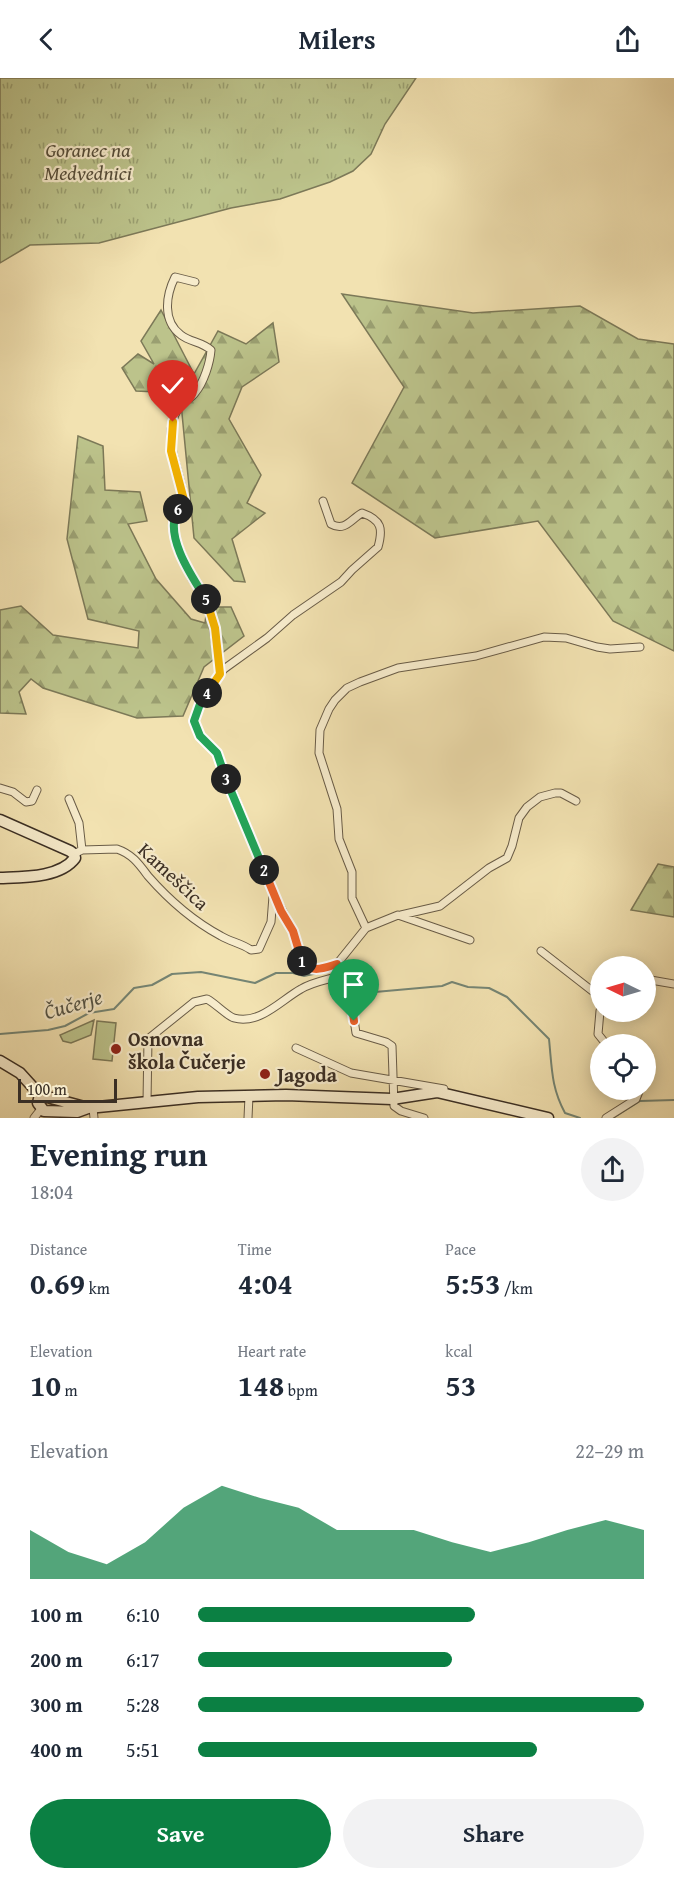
<!DOCTYPE html>
<html lang="en">
<head>
<meta charset="utf-8">
<style>
  body { margin:0; font-family:"Gentium Book Plus",serif; background:#f2f2f3; color:#1f2937; height:100vh; display:flex; flex-direction:column; font-size:22px; white-space:nowrap }
  * { box-sizing:border-box; margin:0 }
  p { font-size:20px; color:#747a83 }
  .icon { flex:none; width:33px; height:33px; fill:none; stroke:currentColor; stroke-width:2; stroke-linecap:round; stroke-linejoin:round }
  .map { position:relative; height:1040px; overflow:hidden }
  .side { display:flex; flex-direction:column; background:#fff; flex:1 }
  .side>* { flex:none }
  .needle { width:39px; rotate:275deg }
  .controls { position:absolute; left:590px; top:878px; display:grid; gap:12px }
  .controls a { display:grid; place-items:center; width:66px; height:66px; border-radius:50%; background:#fff; box-shadow:0 3px 15px #0003; font-size:30px }
  .scale { position:absolute; left:18px; bottom:15px; width:99px; box-sizing:border-box; padding-left:6px; border:3px solid #3b2f24; border-top:0; font-size:16px; line-height:21px; white-space:nowrap; color:#3b2f24; -webkit-text-stroke:4px #f7eccc; paint-order:stroke }
  .pin { position:absolute; display:grid; place-items:center; width:51px; height:51px; color:#fff; margin:-62px -26px; border-radius:50% 50% 50% 0; rotate:-45deg; box-shadow:0 0 6px #0007 }
  .pin .icon { rotate:45deg }
  .km { position:absolute; width:30px; height:30px; margin:-15px; border-radius:50%; background:#222; color:#fff; font-size:16px; line-height:30px; text-align:center }
  .round { display:grid; place-items:center; flex:none; width:63px; height:63px; border-radius:32px; background:#f2f2f3 }
  .overview { display:flex; align-items:center; justify-content:space-between; height:102px; padding:0 30px }
  h1 { font-size:33px; font-weight:600; line-height:45px }
  .stats { display:grid; grid-template-columns:repeat(3,1fr); gap:9px; height:102px; padding:6px 30px }
  .stats div { display:grid; align-content:center }
  .stats b { font-size:30px; font-weight:600 }
  .stats small { font-size:16px; font-weight:400 }
  .stats p { font-size:16px }
  .chart { height:168px; padding:12px 30px }
  .chart p { display:flex; justify-content:space-between }
  .chart svg { width:100%; height:108px; margin-top:6px; fill:#0b8043; opacity:.7 }
  .action { display:flex; gap:12px; margin-top:auto; padding:12px 30px }
  .action a { flex:1; height:69px; border-radius:36px; background:#0b8043; color:#fff; font-size:24px; font-weight:600; line-height:69px; text-align:center }
  .action a+a { background:#f2f2f3; color:#1f2937 }
  ul { padding:0 30px; list-style:none; font-size:20px }
  li { display:grid; grid-template-columns:96px 72px 1fr; align-items:center; height:45px }
  li i { height:15px; border-radius:8px; background:#0b8043 }
  header { display:flex; justify-content:space-between; align-items:center; height:78px; padding:0 30px; background:#fff; font-size:27px; font-weight:600 }
  .map>svg:first-child { display:block }
  .green { fill:#bcc38b; stroke:#7c7958; stroke-width:1.5 }
  .forest { fill:url(#forest-firs); stroke:#7c7958; stroke-width:1.5 }
  .park { fill:url(#park-tufts); stroke:#7c7958; stroke-width:1.5 }
  .lines { fill:none; stroke-linecap:round; stroke-linejoin:round }
  .stream { stroke:#758574; stroke-width:2 }
  .street-casing { stroke:#695c47; stroke-width:9 }
  .secondary-casing { stroke:#3b2f24; stroke-width:13 }
  .street { stroke:#f7eccc; stroke-width:7 }
  .secondary { stroke:#f7eccc; stroke-width:10 }
  .split-1-casing { stroke:#fff; stroke-width:12 }
  .split-2-casing { stroke:#fff; stroke-width:12 }
  .split-3-casing { stroke:#fff; stroke-width:12 }
  .split-4-casing { stroke:#fff; stroke-width:12 }
  .split-5-casing { stroke:#fff; stroke-width:12 }
  .split-6-casing { stroke:#fff; stroke-width:12 }
  .split-7-casing { stroke:#fff; stroke-width:12 }
  .split-1 { stroke:#f0652b; stroke-width:8 }
  .split-2 { stroke:#f0652b; stroke-width:8 }
  .split-3 { stroke:#22a559; stroke-width:8 }
  .split-4 { stroke:#22a559; stroke-width:8 }
  .split-5 { stroke:#f5b400; stroke-width:8 }
  .split-6 { stroke:#22a559; stroke-width:8 }
  .split-7 { stroke:#f5b400; stroke-width:8 }
  .poi-dot { fill:#8f2418; stroke:#f7eccc; stroke-width:2 }
  .labels { text-anchor:middle; dominant-baseline:central; stroke-width:4.5; stroke-linejoin:round; paint-order:stroke }
  .park-label { font-size:20px; font-style:italic; fill:#554d39; stroke:#f7eccc }
  .street-label { font-size:20px; fill:#3b2f24; stroke:#f7eccc }
  .poi-label { font-size:20px; font-weight:bold; fill:#3b2f24; stroke:#f7eccc; text-anchor:start }
  .water-label { font-size:21px; font-style:italic; fill:#535345; stroke:#f7eccc }
</style>
</head>
<body>
<header><svg class="icon" aria-label="back" viewBox="0 0 24 24"><path d="M15 5l-7 7 7 7"/></svg>Milers<svg class="icon" aria-label="share" viewBox="0 0 24 24"><path d="M12 15V3M7 8l5-5 5 5M5 13v7h14v-7"/></svg></header>
<div class="map">
<svg width="674" height="1040" viewBox="0 0 674 1040">
  <defs>
    <pattern id="forest-firs" width="22" height="20" patternUnits="userSpaceOnUse" patternTransform="scale(1.5)"><rect width="22" height="20" fill="#bcc38b"/><path d="M5 1l3.5 6h-7zM16 11l3.5 6h-7z" fill="#9a9f71"/></pattern>
    <pattern id="park-tufts" width="24" height="20" patternUnits="userSpaceOnUse" patternTransform="scale(1.5)"><rect width="24" height="20" fill="#bcc38b"/><path d="M3 7l-1-3M5 7V3M7 7l1-3M15 17l-1-3M17 17v-4M19 17l1-3" fill="none" stroke="#9a9f71"/></pattern>
  </defs>
  <rect width="100%" height="100%" fill="#f2e2b1"/>
  <filter id="stains"><feTurbulence type="fractalNoise" baseFrequency=".00333" numOctaves="4"/><feColorMatrix values="0 0 0 0 .2 0 0 0 0 .09 0 0 0 0 .02 0 0 0 .5 -.17"/></filter>
  <radialGradient id="worn" r=".72"><stop offset=".6" stop-color="#630" stop-opacity="0"/><stop offset="1" stop-color="#630" stop-opacity=".3"/></radialGradient>
  <!-- green -->
  <path class="green" d="M 97,943 L 116,945 L 112,983 L 93,981 Z"/>
  <!-- forest -->
  <path class="forest" d="M 342,216 L 473,235 L 580,228 L 638,261 L 674,266 L 674,573 L 613,543 L 538,443 L 435,460 L 352,405 L 404,309 Z
    M 161,232 L 194,296 L 218,253 L 246,266 L 273,245 L 279,284 L 242,309 L 229,341 L 261,397 L 247,425 L 265,435 L 232,461 L 245,504 L 234,503 L 194,460 L 180,315 L 136,313 L 122,290 L 138,276 L 154,286 L 141,263 Z
    M 78,358 L 103,368 L 105,412 L 140,414 L 147,443 L 128,446 L 156,501 L 191,541 L 205,545 L 207,529 L 231,529 L 244,558 L 204,589 L 183,638 L 137,640 L 43,610 L 31,601 L 19,614 L 26,636 L 0,635 L 0,532 L 21,528 L 53,557 L 138,570 L 139,553 L 88,541 L 67,461 Z
    M 658,786 L 674,789 L 674,839 L 631,832 Z"/>
  <!-- park -->
  <path class="park" d="M 0,0 L 416,0 L 385,46 L 371,76 L 353,93 L 330,104 L 280,121 L 231,130 L 99,165 L 30,167 L 0,185 Z
    M 94,942 L 91,957 L 71,965 L 63,963 L 60,957 Z"/>
  <g class="lines">
    <!-- stream -->
    <path class="stream" d="M 342,889 C 375,878 360,904 375,914 L 442,908 L 452,904 L 468,909 L 489,910 L 507,919 L 549,961 C 552,990 551,1009 565,1035 L 580,1040
      M 0,956 L 48,952 L 65,948 L 89,935 L 114,931 L 134,910 L 152,907 L 172,896 L 201,894 L 255,905 L 276,895 L 293,895 L 304,898 L 337,891
      M 613,1040 L 640,1023 L 674,1022"/>
    <defs>
      <path id="street" d="M 195,204 L 175,199 C 166,217 162,243 181,257 C 190,264 202,264 211,272 C 210,285 204,304 195,315 C 191,321 181,324 178,331 C 160,361 181,391 184,422 L 175,437 L 173,445 L 175,460 L 192,501 L 207,523 L 211,535 L 220,596
        M 323,423 L 331,446 C 345,454 351,441 362,435 C 382,442 383,451 378,469 L 352,492 L 341,504 L 293,537 L 267,560 L 224,591 L 217,600 L 199,626 L 194,643 L 200,658 L 217,675 L 274,816 L 293,853 L 302,884 L 308,890 L 317,892 L 337,886
        M 0,710 L 13,714 L 26,724 L 32,723 L 37,712
        M 69,721 L 79,745 L 82,772
        M 74,776 L 82,772 L 117,771 C 132,776 139,786 148,798 C 169,822 193,843 221,858 C 231,864 241,865 251,872 L 259,871 L 271,844 L 273,818
        M 401,837 L 440,828 L 489,790 L 507,780 L 512,768 L 519,740 L 527,729 L 540,719 L 555,715 L 561,715 L 576,723
        M 366,850 L 352,820 L 352,794 L 339,761 L 337,731 L 319,675 L 320,652 L 329,631 L 335,622 L 347,610 L 360,604 L 398,590 L 476,578 L 544,559 L 566,560 L 597,569 L 610,571 L 640,569
        M 541,873 L 600,919
        M 645,901 L 674,906
        M 600,933 L 598,956 L 606,966
        M 296,970 L 351,995 L 444,1011
        M 147,1024 L 148,961 L 194,924 L 207,921 C 215,925 227,938 234,940 C 260,947 281,922 301,911 C 314,903 328,902 342,897
        M 93,1030 L 94,1040
        M 34,1040 L 41,1031
        M 248,1040 L 249,1018
        M 424,1040 L 401,1033 L 394,1028 L 392,968 L 386,964 L 356,955 L 350,914 L 337,886 L 366,850 L 398,837 L 470,862
        M 606,1040 L 636,1021 L 640,1011"/>
      <path id="secondary" d="M 0,742 L 70,773 L 74,776 L 75,780 C 60,800 23,799 0,800
        M 0,983 L 20,995 L 40,1017 L 88,1030
        M 40,1017 L 38,1025 L 44,1033 L 77,1034 L 88,1030 L 198,1019 L 286,1017 L 392,1021 L 437,1014 L 548,1040"/>
    </defs>
    <!-- street casing -->
    <use href="#street" class="street-casing"/>
    <!-- secondary casing -->
    <use href="#secondary" class="secondary-casing"/>
    <!-- street -->
    <use href="#street" class="street"/>
    <!-- secondary -->
    <use href="#secondary" class="secondary"/>
  </g>
  <g class="lines">
    <defs>
      <path id="split-1" d="M 302,883 C 311,896 324,890 337,886 L 350,914 L 354,943"/>
      <path id="split-2" d="M 264,792 L 281,833 L 293,853 L 302,883"/>
      <path id="split-3" d="M 226,701 L 264,792"/>
      <path id="split-4" d="M 207,615 L 200,626 L 194,643 L 200,658 L 217,675 L 226,701"/>
      <path id="split-5" d="M 206,521 L 215,550 L 220,596 L 207,615"/>
      <path id="split-6" d="M 178,431 C 163,457 192,499 206,521"/>
      <path id="split-7" d="M 173,344 L 171,373 L 184,422 L 178,431"/>
    </defs>
    <!-- split-1 casing -->
    <use href="#split-1" class="split-1-casing"/>
    <!-- split-2 casing -->
    <use href="#split-2" class="split-2-casing"/>
    <!-- split-3 casing -->
    <use href="#split-3" class="split-3-casing"/>
    <!-- split-4 casing -->
    <use href="#split-4" class="split-4-casing"/>
    <!-- split-5 casing -->
    <use href="#split-5" class="split-5-casing"/>
    <!-- split-6 casing -->
    <use href="#split-6" class="split-6-casing"/>
    <!-- split-7 casing -->
    <use href="#split-7" class="split-7-casing"/>
    <!-- split-1 -->
    <use href="#split-1" class="split-1"/>
    <!-- split-2 -->
    <use href="#split-2" class="split-2"/>
    <!-- split-3 -->
    <use href="#split-3" class="split-3"/>
    <!-- split-4 -->
    <use href="#split-4" class="split-4"/>
    <!-- split-5 -->
    <use href="#split-5" class="split-5"/>
    <!-- split-6 -->
    <use href="#split-6" class="split-6"/>
    <!-- split-7 -->
    <use href="#split-7" class="split-7"/>
  </g>
  <!-- markers -->
  <g class="poi-dot">
    <circle cx="116" cy="971" r="6"/>
    <circle cx="265" cy="996" r="6"/>
  </g>
  <g class="labels">
    <!-- park labels -->
    <g class="park-label">
      <text x="88" y="71">Goranec na<tspan x="88" dy="23">Medvednici</tspan></text>
    </g>
    <!-- street labels -->
    <g class="street-label">
      <text transform="translate(174 798) rotate(43)">Kameščica</text>
    </g>
    <!-- poi labels -->
    <g class="poi-label">
      <text x="128" y="960">Osnovna<tspan x="128" dy="23">škola Čučerje</tspan></text>
      <text x="277" y="996">Jagoda</text>
    </g>
    <!-- water labels -->
    <g class="water-label">
      <text transform="translate(73 926) rotate(-16)">Čučerje</text>
    </g>
  </g>
  <rect width="100%" height="100%" filter="url(#stains)"/>
  <rect width="100%" height="100%" fill="url(#worn)"/>
</svg>
<div class="controls">
<a><svg class="needle" viewBox="-14 -14 28 28"><path d="M0-13l5 13h-10z" fill="#e53935"/><path d="M0 13l5-13h-10z" fill="#747a83"/></svg></a>
<a><svg class="icon" aria-label="locate" viewBox="0 0 24 24"><circle cx="12" cy="12" r="6"/><path d="M12 2v4M12 18v4M2 12h4M18 12h4"/></svg></a>
</div>
<div class="scale">100 m</div>
<div class="pin" style="left:354px;top:943px;background:#1e9e55"><svg class="icon" aria-label="arrive" viewBox="0 0 24 24"><path d="M6 21V4h12l-3 4 3 4H6"/></svg></div>
<div class="pin" style="left:173px;top:344px;background:#d93025"><svg class="icon" aria-label="check" viewBox="0 0 24 24"><path d="M5 12l5 5 9-10"/></svg></div>
<b class="km" style="left:302px;top:883px">1</b>
<b class="km" style="left:264px;top:792px">2</b>
<b class="km" style="left:226px;top:701px">3</b>
<b class="km" style="left:207px;top:615px">4</b>
<b class="km" style="left:206px;top:521px">5</b>
<b class="km" style="left:178px;top:431px">6</b>
</div>
<section class="side">
<div class="overview"><div><h1>Evening run</h1><p>18:04</p></div><a class="round"><svg class="icon" aria-label="share" viewBox="0 0 24 24"><path d="M12 15V3M7 8l5-5 5 5M5 13v7h14v-7"/></svg></a></div>
<div class="stats">
<div><p>Distance</p><b>0.69<small> km</small></b></div>
<div><p>Time</p><b>4:04</b></div>
<div><p>Pace</p><b>5:53<small> /km</small></b></div>
</div>
<div class="stats">
<div><p>Elevation</p><b>10<small> m</small></b></div>
<div><p>Heart rate</p><b>148<small> bpm</small></b></div>
<div><p>kcal</p><b>53</b></div>
</div>
<div class="chart"><p><span>Elevation</span>22–29 m</p>
<svg viewBox="0 0 160 44" preserveAspectRatio="none"><path d="M0 44V24L10 33L20 38L30 29L40 15L50 6L60 11L70 15L80 24L90 24L100 24L110 29L120 33L130 29L140 24L150 20L160 24V44z"/></svg>
</div>
<ul>
<li><b>100 m</b>6:10<i style="width:62%"></i></li>
<li><b>200 m</b>6:17<i style="width:57%"></i></li>
<li><b>300 m</b>5:28<i style="width:100%"></i></li>
<li><b>400 m</b>5:51<i style="width:76%"></i></li>
</ul>
<div class="action"><a>Save</a><a>Share</a></div>
</section>
</body>
</html>
